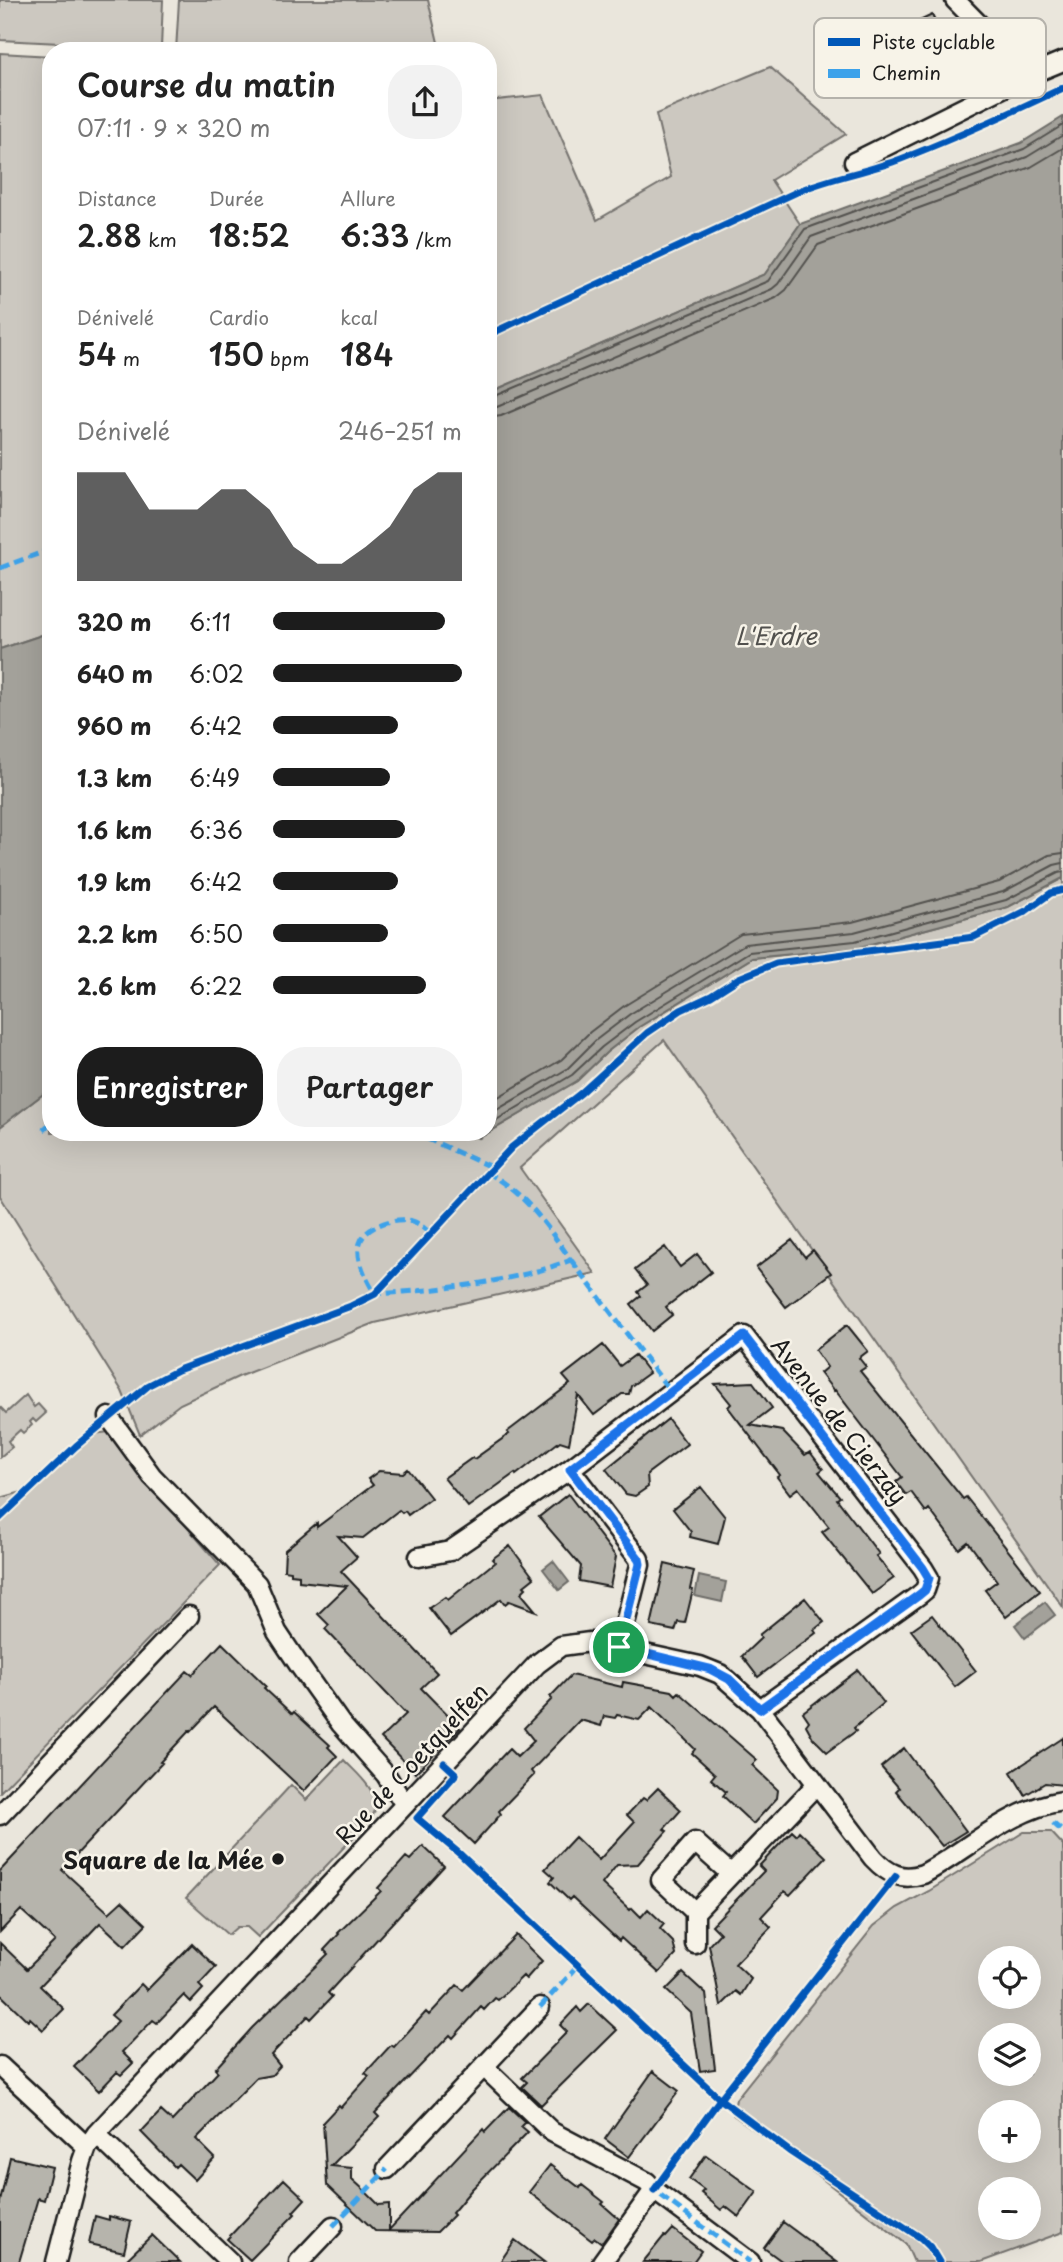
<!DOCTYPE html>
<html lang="fr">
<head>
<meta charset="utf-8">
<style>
  body { margin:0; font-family:"Playpen Sans",sans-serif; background:#f2f2f2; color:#222; height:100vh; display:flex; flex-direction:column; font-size:26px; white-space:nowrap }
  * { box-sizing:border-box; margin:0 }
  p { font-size:23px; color:#767676 }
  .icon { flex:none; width:38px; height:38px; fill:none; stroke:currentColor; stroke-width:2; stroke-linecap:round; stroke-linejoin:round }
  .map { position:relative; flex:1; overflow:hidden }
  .side { position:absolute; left:42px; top:42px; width:455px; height:1099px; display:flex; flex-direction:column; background:#fff; border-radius:28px; box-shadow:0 7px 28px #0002 }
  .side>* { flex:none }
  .fabs { position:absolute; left:978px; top:1946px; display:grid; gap:14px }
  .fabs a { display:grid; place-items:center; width:63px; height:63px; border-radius:50%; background:#fff; box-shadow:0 7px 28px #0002; font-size:35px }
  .pin { position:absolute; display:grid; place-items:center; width:60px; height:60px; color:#fff; margin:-30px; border:4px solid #fff; border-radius:50%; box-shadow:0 2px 7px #0007 }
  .round { display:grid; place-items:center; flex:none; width:74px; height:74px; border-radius:28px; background:#f2f2f2 }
  .headline { display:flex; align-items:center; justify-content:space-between; height:119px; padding:0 35px }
  h1 { font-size:32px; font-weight:600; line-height:52px }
  .metrics { display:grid; grid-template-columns:repeat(3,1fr); gap:10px; height:119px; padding:7px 35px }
  .metrics div { display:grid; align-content:center }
  .metrics b { font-size:30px; font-weight:600 }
  .metrics small { font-size:19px; font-weight:400 }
  .metrics p { font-size:19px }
  .chart { height:196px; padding:14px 35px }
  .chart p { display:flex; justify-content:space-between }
  .chart svg { width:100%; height:126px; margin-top:7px; fill:#1c1c1c; opacity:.7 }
  .action { display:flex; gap:14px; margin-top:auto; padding:14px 35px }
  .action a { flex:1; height:80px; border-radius:28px; background:#1c1c1c; color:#fff; font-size:28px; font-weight:600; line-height:80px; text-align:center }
  .action a+a { background:#f2f2f2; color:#222 }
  ul { padding:0 35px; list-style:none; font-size:23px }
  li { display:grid; grid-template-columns:112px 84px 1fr; align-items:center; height:52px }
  li i { height:18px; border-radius:9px; background:#1c1c1c }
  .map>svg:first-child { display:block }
  .green { fill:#ccc8c0; stroke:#74726e; stroke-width:2; fill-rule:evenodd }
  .water { fill:#a3a19a; stroke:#6d6c68; stroke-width:2 }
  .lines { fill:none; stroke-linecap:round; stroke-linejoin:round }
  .shore { stroke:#52514e; stroke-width:2 }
  .building { fill:#b6b4ac; stroke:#1c1c1c; stroke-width:2 }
  .street-casing { stroke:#1c1c1c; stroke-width:23 }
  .street { stroke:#f7f3e8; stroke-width:18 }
  .quiet { stroke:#3da2ea; stroke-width:5; stroke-dasharray:10 5; stroke-linecap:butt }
  .cycleway-casing { stroke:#f7f3e8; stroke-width:11 }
  .cycleway { stroke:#0057b8; stroke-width:7 }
  .route-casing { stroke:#fff; stroke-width:14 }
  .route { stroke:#1a73e8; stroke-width:9 }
  .poi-dot { fill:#1c1c1c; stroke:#f7f3e8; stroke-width:2.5 }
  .labels { text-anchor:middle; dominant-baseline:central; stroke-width:5; stroke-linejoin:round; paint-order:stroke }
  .street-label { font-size:23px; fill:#1c1c1c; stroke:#f7f3e8 }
  .poi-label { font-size:23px; font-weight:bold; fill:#1c1c1c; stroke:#f7f3e8; text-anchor:end }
  .water-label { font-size:24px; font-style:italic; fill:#52514e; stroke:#f7f3e8 }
  .key { fill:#f7f3e8; stroke:#b5b2ab; stroke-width:2 }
  .key-label { font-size:19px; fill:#1c1c1c }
</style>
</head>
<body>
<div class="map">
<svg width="1063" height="2262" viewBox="0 0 1063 2262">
  <rect width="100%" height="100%" fill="#eae6dc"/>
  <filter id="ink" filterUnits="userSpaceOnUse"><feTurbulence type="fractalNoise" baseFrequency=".0143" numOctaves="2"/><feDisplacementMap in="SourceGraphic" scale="14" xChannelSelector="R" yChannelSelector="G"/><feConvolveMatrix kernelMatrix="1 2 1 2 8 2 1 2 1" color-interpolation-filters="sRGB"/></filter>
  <g filter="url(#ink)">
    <!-- green -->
    <path class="green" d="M 0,0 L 163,0 L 161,48 L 0,40 Z
      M 179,0 L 428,0 L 440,51 L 176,51 Z
      M 0,53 L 51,56 L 51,632 L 0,649 Z
      M 770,67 L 846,134 L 771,180 L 800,224 L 765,274 L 488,393 L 488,101 L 543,95 L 597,220 L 671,177 L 656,114 Z
      M 1063,878 L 1063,1607 L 664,1040 L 520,1168 L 595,1273 L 375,1323 L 240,1376 L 180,1404 L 140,1435 L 122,1391 L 0,1196 L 0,1127 L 51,1088 L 51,1132 L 470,1132 L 479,1138 L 577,1081 L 607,1052 L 639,1027 L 752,958 L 856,948 L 1008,907 Z
      M 26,1395 L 34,1407 L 38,1404 L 46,1413 L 36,1422 L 33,1419 L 30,1422 L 32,1425 L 23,1433 L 20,1430 L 8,1441 L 12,1447 L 0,1457 L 0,1407 L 6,1413 Z
      M 109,1432 L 148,1482 L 220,1565 L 0,1792 L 0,1498 L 33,1489 L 94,1434 Z
      M 344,1760 C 359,1776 384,1794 372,1818 L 258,1937 L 247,1927 L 237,1927 L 228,1935 L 186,1898 L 291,1785 L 306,1800 Z
      M 1024,1832 L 1051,1832 L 1063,1845 L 1063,2232 L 981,2262 L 914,2262 L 906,2244 L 821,2178 L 733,2115 L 736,2099 L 874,1926 L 897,1908 L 929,1891 ZM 990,1958 L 1029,1958 L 1029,1997 L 990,1997 ZM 990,2035 L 1029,2035 L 1029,2074 L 990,2074 ZM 990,2112 L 1029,2112 L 1029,2151 L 990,2151 ZM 990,2189 L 1029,2189 L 1029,2228 L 990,2228 Z"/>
    <!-- water -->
    <path class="water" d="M 1063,117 L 1063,878 L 1008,907 L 856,948 L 752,958 L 639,1027 L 607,1052 L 577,1081 L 479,1138 L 470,1132 L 488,1132 L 488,393 L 765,274 L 800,224 L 1021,143 Z
      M 51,632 L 51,1088 L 0,1127 L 0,649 Z
      M 553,1561 L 569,1582 L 559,1590 L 543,1569 Z
      M 699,1576 L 726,1582 L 722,1602 L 695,1596 Z
      M 1045,1602 L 1055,1615 L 1025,1638 L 1015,1625 Z"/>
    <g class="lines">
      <!-- shore -->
      <path class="shore" d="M 488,399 L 768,281 L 805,229 L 1024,149 L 1063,125
        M 488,408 L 497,407 L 772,289 L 778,284 L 811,237 L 1027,157 L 1063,135
        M 488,418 L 501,416 L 776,298 L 786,290 L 818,245 L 1031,167 L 1063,148
        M 488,1103 L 561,1060 L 590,1032 L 624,1006 L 741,934 L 852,922 L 999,882 L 1049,855 L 1063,853
        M 488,1115 L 567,1069 L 596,1040 L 630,1014 L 745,944 L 854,932 L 1003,892 L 1054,865 L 1063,863
        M 488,1125 L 572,1075 L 602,1047 L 635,1022 L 749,952 L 855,941 L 1006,900 L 1058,873 L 1063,872"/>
    </g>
    <!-- building -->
    <path class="building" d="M 932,15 L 938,28 L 941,27 L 950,46 L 855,92 L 841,58 Z
      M 792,1240 L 805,1257 L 813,1250 L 831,1273 L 786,1307 L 756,1268 Z
      M 665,1247 L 680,1267 L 697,1254 L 711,1272 L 666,1307 L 672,1315 L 652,1331 L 631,1304 L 641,1296 L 638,1292 L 647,1285 L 635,1270 Z
      M 847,1325 L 868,1351 L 859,1358 L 866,1367 L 860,1371 L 963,1499 L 966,1497 L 1040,1591 L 1006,1617 L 985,1590 L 997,1581 L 968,1542 L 959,1549 L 929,1509 L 926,1512 L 911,1492 L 906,1495 L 896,1482 L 902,1477 L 835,1390 L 834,1391 L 820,1373 L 827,1367 L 815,1350 Z
      M 603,1345 L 620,1366 L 635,1355 L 649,1373 L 631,1386 L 629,1394 L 622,1394 L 594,1415 L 578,1395 L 569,1444 L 560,1441 L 516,1475 L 515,1473 L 468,1507 L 444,1478 L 472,1458 L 474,1459 L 509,1434 L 507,1432 L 570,1384 L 563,1376 Z
      M 753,1382 L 772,1408 L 750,1425 L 782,1431 L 805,1455 L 810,1452 L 823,1469 L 819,1472 L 840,1497 L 837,1499 L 879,1554 L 876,1556 L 894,1578 L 872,1594 L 822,1532 L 829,1527 L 798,1488 L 790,1494 L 777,1477 L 780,1475 L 728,1407 L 731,1404 L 715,1384 Z
      M 668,1419 L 687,1444 L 647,1474 L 648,1487 L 635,1496 L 626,1494 L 606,1469 Z
      M 408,1469 L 431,1498 L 408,1515 L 405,1511 L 402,1513 L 399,1510 L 363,1538 L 338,1536 L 357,1557 L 341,1571 L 437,1673 L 421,1688 L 460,1728 L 415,1773 L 381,1738 L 406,1714 L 325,1629 L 329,1625 L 318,1614 L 347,1586 L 299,1581 L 299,1575 L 291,1574 L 291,1571 L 284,1570 L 285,1550 L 317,1523 L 317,1527 L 373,1485 L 368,1479 L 379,1471 L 403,1473 Z
      M 701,1487 L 725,1517 L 718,1544 L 690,1537 L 691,1532 L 673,1509 Z
      M 568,1494 L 616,1557 L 610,1587 L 579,1581 L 581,1566 L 539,1517 Z
      M 510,1546 L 534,1578 L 524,1586 L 526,1588 L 521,1593 L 536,1611 L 509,1601 L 505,1604 L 501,1599 L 451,1636 L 429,1608 L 445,1597 L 448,1600 L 495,1562 L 492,1559 Z
      M 665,1564 L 694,1571 L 690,1589 L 693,1590 L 685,1623 L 678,1622 L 675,1631 L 651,1626 Z
      M 805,1598 L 824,1622 L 814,1630 L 816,1633 L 758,1677 L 742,1656 L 761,1638 L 759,1635 Z
      M 932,1615 L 976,1671 L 955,1687 L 911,1630 Z
      M 222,1643 L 266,1686 L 264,1688 L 292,1714 L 294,1712 L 330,1745 L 328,1747 L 337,1756 L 304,1791 L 214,1707 L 190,1732 L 189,1731 L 160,1762 L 162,1763 L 62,1870 L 109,1913 L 122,1901 L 146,1924 L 125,1946 L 100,1923 L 40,1986 L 64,2009 L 43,2030 L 30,2018 L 28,2021 L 0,1994 L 0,1943 L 27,1969 L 55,1941 L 21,1910 L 0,1932 L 0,1871 L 187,1671 L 192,1675 Z
      M 858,1670 L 884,1703 L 854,1728 L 856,1731 L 827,1752 L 813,1738 L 806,1725 L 809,1721 L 803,1712 Z
      M 571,1675 L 622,1687 L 623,1682 L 672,1691 L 676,1695 L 679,1692 L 757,1760 L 752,1765 L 778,1790 L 777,1798 L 753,1824 L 723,1796 L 726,1792 L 711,1779 L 715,1774 L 692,1753 L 695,1749 L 652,1707 L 639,1720 L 617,1715 L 615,1718 L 604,1716 L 601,1726 L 580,1720 L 531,1771 L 534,1775 L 499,1811 L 501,1814 L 474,1844 L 445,1817 L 509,1749 L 517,1757 L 534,1741 L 524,1728 L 552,1699 L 550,1697 Z
      M 1063,1738 L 1063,1785 L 1045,1783 L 1025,1795 L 1011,1772 Z
      M 904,1748 L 966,1831 L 942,1846 L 896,1791 L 899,1788 L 881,1767 Z
      M 658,1788 L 681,1810 L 664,1829 L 667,1831 L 638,1864 L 617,1865 L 602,1884 L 630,1910 L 632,1908 L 641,1917 L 648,1909 L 664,1924 L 660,1929 L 673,1942 L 676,1955 L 659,1973 L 621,1938 L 619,1941 L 572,1897 L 569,1900 L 550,1882 L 554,1877 L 545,1869 L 575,1837 L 599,1860 L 634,1822 L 627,1815 L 643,1798 L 646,1800 Z
      M 792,1831 L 796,1835 L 799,1831 L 826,1857 L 790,1895 L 785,1891 L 761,1917 L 771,1927 L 735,1964 L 751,1979 L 741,1995 L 736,1991 L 721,2006 L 709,1945 L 720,1933 L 712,1925 L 764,1871 L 759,1866 Z
      M 423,1846 L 444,1866 L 328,1993 L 332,1997 L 311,2019 L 308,2016 L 271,2055 L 280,2066 L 272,2075 L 256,2078 L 196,2139 L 215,2158 L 195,2180 L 178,2164 L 175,2167 L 141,2132 L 161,2111 L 172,2121 L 218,2072 L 215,2069 L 252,2028 L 328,1954 L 324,1950 L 339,1934 L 338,1933 L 381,1891 L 378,1888 L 406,1857 L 410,1860 Z
      M 516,1935 L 542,1961 L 526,1979 L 523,1976 L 498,2000 L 495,1998 L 484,2010 L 481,2007 L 453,2038 L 450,2035 L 375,2113 L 379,2117 L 331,2166 L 352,2168 L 352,2179 L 364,2190 L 379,2205 L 389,2204 L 389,2230 L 483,2129 L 485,2132 L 509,2107 L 525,2122 L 521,2126 L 528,2132 L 472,2189 L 452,2213 L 454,2215 L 437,2232 L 375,2231 L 327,2185 L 323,2122 L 339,2105 L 341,2107 L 369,2076 L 365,2073 L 391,2045 L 394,2047 L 426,2012 L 429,2015 L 457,1985 L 463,1990 Z
      M 192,1944 L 216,1967 L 199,1985 L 203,1989 L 191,2002 L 184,1995 L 157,2023 L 153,2020 L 122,2052 L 133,2063 L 121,2075 L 117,2072 L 99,2091 L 74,2067 L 118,2021 L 111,2015 L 141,1984 L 147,1990 Z
      M 683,1973 L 706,1994 L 715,2069 L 700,2071 L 691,2013 L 666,1990 Z
      M 589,2004 L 617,2030 L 541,2105 L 522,2087 L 527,2082 L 522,2078 L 567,2032 L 560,2025 L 577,2007 L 581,2012 Z
      M 653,2071 L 679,2091 L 629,2157 L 605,2139 Z
      M 706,2155 L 757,2192 L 739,2217 L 725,2206 L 721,2210 L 701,2193 L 704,2190 L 689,2179 Z
      M 10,2157 L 52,2167 L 44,2200 L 38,2198 L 19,2262 L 0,2262 L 0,2202 Z
      M 550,2165 L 580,2188 L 582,2185 L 604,2202 L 602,2204 L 619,2219 L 602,2243 L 595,2238 L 592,2241 L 529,2192 Z
      M 284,2179 L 305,2199 L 293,2212 L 295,2214 L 250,2260 L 227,2239 Z
      M 95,2216 L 109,2220 L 109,2216 L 131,2222 L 124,2252 L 89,2244 Z
      M 783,2222 L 837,2262 L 783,2262 L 764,2248 Z
      M 673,2229 L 701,2251 L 693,2262 L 643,2262 L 664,2236 L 666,2237 Z
      M 152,2235 L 180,2262 L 124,2262 Z
      M 515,2240 L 544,2262 L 500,2262 Z"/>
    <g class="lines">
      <defs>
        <path id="street" d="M 955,0 L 1029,75
          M 854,162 L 1029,75 L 1063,61
          M 109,1417 L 152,1476 L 257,1584 L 277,1632 L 299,1665 L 341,1724 L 386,1775 L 405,1805
          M 570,1469 L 639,1559 L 640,1565 L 619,1647
          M 419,1557 L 450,1551 L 570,1469 L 744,1336 L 923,1568 L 929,1578 L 925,1590 L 919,1595 L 760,1709
          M 0,1815 L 189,1616
          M 695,1912 L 661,1880 L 695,1842 L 731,1874
          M 695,1944 L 695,1912 L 817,1784
          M 0,2066 L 87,2147
          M 484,2067 L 552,2132 L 647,2182 L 654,2190 L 750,2262
          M 96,2134 L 230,2262
          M 387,2169 L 540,2007
          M 56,2262 L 82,2161 L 87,2147 L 96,2134 L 537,1664 L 561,1646 L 590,1642 L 700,1666 L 720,1674 L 760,1709 L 873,1858 C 888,1874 902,1881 923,1874 C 968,1850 1011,1808 1063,1801
          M 299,2262 L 333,2226
          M 602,2262 L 654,2190"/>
      </defs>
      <!-- street casing -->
      <use href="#street" class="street-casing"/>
      <!-- street -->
      <use href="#street" class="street"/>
      <!-- quiet -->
      <path class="quiet" d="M 0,568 L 51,549
        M 43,1130 L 51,1123
        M 412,1132 L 491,1167
        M 430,1233 C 424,1228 419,1223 412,1221 C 396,1216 365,1226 360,1243 C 355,1259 367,1280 375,1294 C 440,1290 510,1283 571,1260 C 547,1226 524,1191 486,1172
        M 571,1260 L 671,1392
        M 1053,1823 L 1063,1832
        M 540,2007 L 578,1966
        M 658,2185 L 654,2190 L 750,2262
        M 333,2226 L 387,2169"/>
      <defs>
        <path id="cycleway" d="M 488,335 L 799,191 C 832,177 867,172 901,159 C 956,138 1010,113 1063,88
          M 0,1518 L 76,1446 L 149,1385 L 178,1370 L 351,1306 L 375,1294 L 512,1147 L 581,1093 L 647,1033 L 681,1010 L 711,996 L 739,978 L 776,963 L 974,937 L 1026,911 L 1051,893 L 1063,890
          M 444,1763 L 456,1774 L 417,1818 L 461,1855 L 720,2099 L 789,2151 L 921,2238 L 930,2247 L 939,2262
          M 654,2190 L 720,2099 L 896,1876"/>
      </defs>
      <!-- cycleway casing -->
      <use href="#cycleway" class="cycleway-casing"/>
      <!-- cycleway -->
      <use href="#cycleway" class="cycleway"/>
    </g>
  </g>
  <g class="lines" filter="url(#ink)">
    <defs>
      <path id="route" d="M 744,1336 L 923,1568 L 929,1578 L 925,1590 L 919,1595 L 760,1709 L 729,1679 L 710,1669 L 619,1647 L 640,1564 L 639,1559 L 570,1469 Z"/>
    </defs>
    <!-- route casing -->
    <use href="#route" class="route-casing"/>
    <!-- route -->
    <use href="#route" class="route"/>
  </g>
  <!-- markers -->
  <circle class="poi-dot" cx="278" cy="1859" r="7"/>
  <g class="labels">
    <!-- street labels -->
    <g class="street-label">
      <text transform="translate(840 1420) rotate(52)">Avenue de Cierzay</text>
      <text transform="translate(411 1763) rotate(-47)">Rue de Coetquelfen</text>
    </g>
    <!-- poi labels -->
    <g class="poi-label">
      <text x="264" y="1859">Square de la Mée</text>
    </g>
    <!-- water labels -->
    <g class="water-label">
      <text x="776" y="635">L'Erdre</text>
    </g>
  </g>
  <!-- legend -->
  <rect x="814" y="18" width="232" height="80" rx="10" class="key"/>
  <rect x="828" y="38" width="32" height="8" fill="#0057b8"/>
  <rect x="828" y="69" width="32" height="9" fill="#3da2ea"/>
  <g class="key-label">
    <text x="872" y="49">Piste cyclable</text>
    <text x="872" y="80">Chemin</text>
  </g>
</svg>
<div class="fabs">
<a><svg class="icon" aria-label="locate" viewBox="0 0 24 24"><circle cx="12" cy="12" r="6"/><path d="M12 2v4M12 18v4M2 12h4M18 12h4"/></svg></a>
<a><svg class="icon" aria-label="layers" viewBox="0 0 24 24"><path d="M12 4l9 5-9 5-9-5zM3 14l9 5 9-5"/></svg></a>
<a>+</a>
<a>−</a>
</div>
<div class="pin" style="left:619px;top:1647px;background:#1e9e55"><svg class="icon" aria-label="arrive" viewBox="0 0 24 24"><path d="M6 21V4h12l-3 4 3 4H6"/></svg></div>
<section class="side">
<div class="headline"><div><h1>Course du matin</h1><p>07:11 · 9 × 320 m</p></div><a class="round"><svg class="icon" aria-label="share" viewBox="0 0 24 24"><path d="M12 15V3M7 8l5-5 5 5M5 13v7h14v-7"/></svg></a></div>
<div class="metrics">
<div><p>Distance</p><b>2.88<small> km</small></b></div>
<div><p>Durée</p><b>18:52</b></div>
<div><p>Allure</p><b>6:33<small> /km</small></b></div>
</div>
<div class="metrics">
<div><p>Dénivelé</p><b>54<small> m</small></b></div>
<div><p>Cardio</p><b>150<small> bpm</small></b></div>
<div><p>kcal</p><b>184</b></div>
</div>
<div class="chart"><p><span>Dénivelé</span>246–251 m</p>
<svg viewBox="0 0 160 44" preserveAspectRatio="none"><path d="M0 44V6L10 6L20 6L30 19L40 19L50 19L60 12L70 12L80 19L90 32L100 38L110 38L120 32L130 25L140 12L150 6L160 6V44z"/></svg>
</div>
<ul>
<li><b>320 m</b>6:11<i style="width:91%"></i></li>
<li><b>640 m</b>6:02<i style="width:100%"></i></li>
<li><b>960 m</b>6:42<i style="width:66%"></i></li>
<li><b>1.3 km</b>6:49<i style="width:62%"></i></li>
<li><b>1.6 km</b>6:36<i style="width:70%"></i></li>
<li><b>1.9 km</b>6:42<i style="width:66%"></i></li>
<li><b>2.2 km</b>6:50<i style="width:61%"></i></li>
<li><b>2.6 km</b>6:22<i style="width:81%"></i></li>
</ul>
<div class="action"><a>Enregistrer</a><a>Partager</a></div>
</section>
</div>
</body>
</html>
